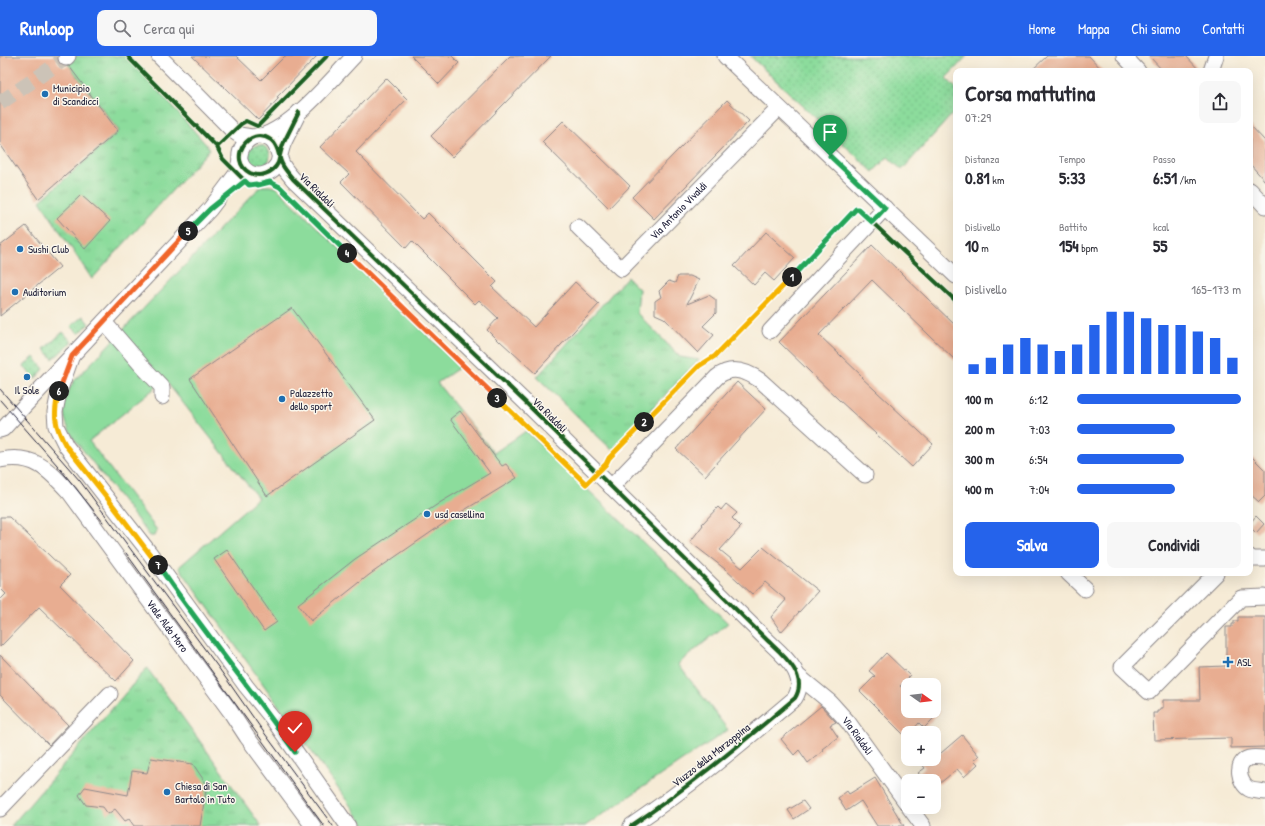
<!DOCTYPE html>
<html lang="it">
<head>
<meta charset="utf-8">
<style>
  body { margin:0; font-family:"Patrick Hand",sans-serif; background:#f7f7f7; color:#2b2b33; height:100vh; display:flex; flex-direction:column; font-size:15px; white-space:nowrap }
  * { box-sizing:border-box; margin:0 }
  p { font-size:13px; color:#7c7c81 }
  .icon { flex:none; width:22px; height:22px; fill:none; stroke:currentColor; stroke-width:2; stroke-linecap:round; stroke-linejoin:round }
  .map { position:relative; flex:1; overflow:hidden }
  .sheet { position:absolute; left:953px; top:12px; width:300px; height:508px; display:flex; flex-direction:column; background:#fff; border-radius:8px; box-shadow:0 4px 16px #0002 }
  .sheet>* { flex:none }
  .needle { width:26px; rotate:104deg }
  .buttons { position:absolute; left:901px; top:622px; display:grid; gap:8px }
  .buttons a { display:grid; place-items:center; width:40px; height:40px; border-radius:8px; background:#fff; box-shadow:0 4px 16px #0002; font-size:20px }
  .pin { position:absolute; display:grid; place-items:center; width:34px; height:34px; color:#fff; margin:-41px -17px; border-radius:50% 50% 50% 0; rotate:-45deg; box-shadow:0 0 4px #0007 }
  .pin .icon { rotate:45deg }
  .km { position:absolute; width:20px; height:20px; margin:-10px; border-radius:50%; background:#222; color:#fff; font-size:11px; line-height:20px; text-align:center }
  .round { display:grid; place-items:center; flex:none; width:42px; height:42px; border-radius:8px; background:#f7f7f7 }
  .summary { display:flex; align-items:center; justify-content:space-between; height:68px; padding:0 12px }
  h1 { font-size:22px; font-weight:700; line-height:30px }
  .metrics { display:grid; grid-template-columns:repeat(3,1fr); gap:6px; height:68px; padding:4px 12px }
  .metrics div { display:grid; align-content:center }
  .metrics b { font-size:17px; font-weight:700 }
  .metrics small { font-size:11px; font-weight:400 }
  .metrics p { font-size:11px }
  .chart { height:112px; padding:8px 12px }
  .chart p { display:flex; justify-content:space-between }
  .chart svg { width:100%; height:72px; margin-top:4px; stroke:#2563eb; stroke-width:6 }
  .action { display:flex; gap:8px; margin-top:auto; padding:8px 12px }
  .action a { flex:1; height:46px; border-radius:8px; background:#2563eb; color:#fff; font-size:16px; font-weight:700; line-height:46px; text-align:center }
  .action a+a { background:#f7f7f7; color:#2b2b33 }
  ul { padding:0 12px; list-style:none; font-size:13px }
  li { display:grid; grid-template-columns:64px 48px 1fr; align-items:center; height:30px }
  li i { height:10px; border-radius:5px; background:#2563eb }
  header { display:flex; align-items:center; gap:24px; box-sizing:border-box; height:56px; padding:0 20px; background:#2563eb; color:#fff }
  header strong { font-size:19px }
  nav { display:flex; gap:22px; margin-inline-start:auto; font-size:14px }
  .search { width:280px; height:36px; background:#f7f7f7; display:flex; align-items:center; gap:10px; box-sizing:border-box; padding:0 14px; border-radius:8px; color:#7c7c81; font-size:15px }
  .map>svg:first-child { display:block }
  .grass { fill:url(#grass-dots); stroke:#577f6c }
  .park { fill:url(#park-tufts); stroke:#577f6c }
  .garden { fill:#8cdc9c; stroke:#577f6c }
  .building { fill:#e8ad91 }
  .lines { fill:none; stroke-linecap:round; stroke-linejoin:round }
  .minor-tunnel { stroke:#ccc3b7; stroke-width:15; stroke-dasharray:15 8; stroke-linecap:butt }
  .minor-casing { stroke:#8c8688; stroke-width:17 }
  .minor { stroke:#fff; stroke-width:15 }
  .tram { stroke:#22223b; stroke-width:1 }
  .cycleway-casing { stroke:#fbf7ec; stroke-width:6 }
  .cycleway { stroke:#1b5e20; stroke-width:4 }
  .split-1-casing { stroke:#fff; stroke-width:8 }
  .split-2-casing { stroke:#fff; stroke-width:8 }
  .split-3-casing { stroke:#fff; stroke-width:8 }
  .split-4-casing { stroke:#fff; stroke-width:8 }
  .split-5-casing { stroke:#fff; stroke-width:8 }
  .split-6-casing { stroke:#fff; stroke-width:8 }
  .split-7-casing { stroke:#fff; stroke-width:8 }
  .split-8-casing { stroke:#fff; stroke-width:8 }
  .split-1 { stroke:#22a559; stroke-width:5 }
  .split-2 { stroke:#f5b400; stroke-width:5 }
  .split-3 { stroke:#f5b400; stroke-width:5 }
  .split-4 { stroke:#f0652b; stroke-width:5 }
  .split-5 { stroke:#22a559; stroke-width:5 }
  .split-6 { stroke:#f0652b; stroke-width:5 }
  .split-7 { stroke:#f5b400; stroke-width:5 }
  .split-8 { stroke:#22a559; stroke-width:5 }
  .poi-dot { fill:#1f6fb2; stroke:#fbf7ec; stroke-width:1.5 }
  .labels { text-anchor:middle; dominant-baseline:central; stroke-width:3; stroke-linejoin:round; paint-order:stroke }
  .poi-label { font-size:11px; fill:#22223b; stroke:#fbf7ec; text-anchor:start }
  .street-label { font-size:11px; fill:#22223b; stroke:#fbf7ec }
</style>
</head>
<body>
<header>
<strong>Runloop</strong>
<div class="search"><svg class="icon" aria-label="search" viewBox="0 0 24 24"><circle cx="10" cy="10" r="6"/><path d="M15 15l6 6"/></svg>Cerca qui</div>
<nav><a>Home</a><a>Mappa</a><a>Chi siamo</a><a>Contatti</a></nav>
</header>
<div class="map">
<svg width="1265" height="770" viewBox="0 0 1265 770">
  <defs>
    <pattern id="grass-dots" width="8" height="8" patternUnits="userSpaceOnUse"><rect width="8" height="8" fill="#8cdc9c"/><path d="M2 2h.1M6 6h.1" fill="none" stroke="#78bc87" stroke-width="1.8" stroke-linecap="round"/></pattern>
    <pattern id="park-tufts" width="24" height="20" patternUnits="userSpaceOnUse"><rect width="24" height="20" fill="#8cdc9c"/><path d="M3 7l-1-3M5 7V3M7 7l1-3M15 17l-1-3M17 17v-4M19 17l1-3" fill="none" stroke="#78bc87"/></pattern>
  </defs>
  <rect width="100%" height="100%" fill="#fbf7ec"/>
  <filter id="ink" filterUnits="userSpaceOnUse"><feTurbulence type="fractalNoise" baseFrequency=".025" numOctaves="2"/><feDisplacementMap in="SourceGraphic" scale="8" xChannelSelector="R" yChannelSelector="G"/><feConvolveMatrix kernelMatrix="1 2 1 2 8 2 1 2 1" color-interpolation-filters="sRGB"/></filter>
  <filter id="wash" filterUnits="userSpaceOnUse"><feTurbulence type="fractalNoise" baseFrequency=".012" numOctaves="4" result="noise"/><feDisplacementMap in="SourceGraphic" scale="16" xChannelSelector="R" yChannelSelector="G"/><feGaussianBlur stdDeviation="0.9" result="paint"/><feColorMatrix in="noise" values="0 0 0 0 0 0 0 0 0 0 0 0 0 0 0 0 0 1.4 0 .05"/><feComposite in="paint" operator="in"/></filter>
  <g filter="url(#wash)">
    <rect width="100%" height="100%" fill="#f6ebd6"/>
    <!-- grass -->
    <path class="grass" d="M 750,0 L 967,0 L 946,22 L 956,32 L 956,54 L 902,114 L 888,101 L 873,116 Z
      M248 100a11 11 0 1 1 22 0a11 11 0 1 1-22 0Z
      M 83,260 L 89,268 L 79,278 L 71,270 Z
      M 63,276 L 72,286 L 53,303 L 44,293 Z
      M 34,301 L 44,313 L 36,322 L 33,322 L 24,310 Z"/>
    <!-- park -->
    <path class="park" d="M 62,0 L 128,0 L 210,93 L 92,223 L 40,145 L 119,75 Z
      M 627,221 L 639,233 L 637,257 L 680,301 L 699,304 L 612,394 L 537,321 Z
      M 147,612 L 261,770 L 11,770 Z"/>
    <!-- garden -->
    <path class="garden" d="M 262,130 L 270,130 L 277,132 L 460,311 L 437,327 L 494,397 L 526,375 L 728,567 L 678,608 L 728,674 L 585,770 L 422,770 L 420,768 L 418,770 L 365,770 L 179,511 L 258,442 L 165,324 L 89,385 L 157,474 L 154,480 L 150,480 L 75,384 C 61,364 60,344 75,324 L 258,133 Z"/>
    <g id="blocks">
      <!-- building -->
      <path class="building" d="M 0,0 L 57,0 L 57,4 L 59,8 L 64,11 L 69,10 L 118,75 L 38,143 L 0,88 Z
        M 192,0 L 236,0 L 261,24 L 285,0 L 317,0 L 277,41 L 279,42 L 258,64 Z
        M 411,0 L 452,0 L 459,7 L 439,28 Z
        M 510,0 L 551,0 L 452,101 L 431,80 Z
        M 1047,0 L 1089,0 L 1103,15 L 1031,15 Z
        M 1149,0 L 1186,0 L 1200,15 L 1163,15 Z
        M 386,22 L 407,43 L 356,96 L 422,163 L 428,157 L 497,226 L 492,231 L 534,271 L 575,226 L 599,248 L 535,317 L 500,285 L 499,286 L 487,274 L 498,262 L 479,244 L 475,248 L 412,185 L 406,192 L 341,126 L 349,118 L 320,91 Z
        M 727,44 L 749,65 L 654,163 L 632,141 Z
        M 563,65 L 630,130 L 609,152 L 542,86 Z
        M 1250,69 L 1265,85 L 1265,125 L 1250,108 Z
        M 81,139 L 110,165 L 85,193 L 57,162 Z
        M 26,170 L 60,211 L 0,260 L 0,190 Z
        M 766,176 L 795,202 L 774,225 L 765,217 L 754,229 L 734,210 Z
        M 872,189 L 956,270 L 956,305 L 872,224 L 819,279 L 862,320 L 861,321 L 933,388 L 912,411 L 839,344 L 779,286 Z
        M 678,220 L 690,220 L 699,224 L 687,248 L 709,239 L 716,244 L 716,257 L 703,270 L 714,279 L 698,297 L 664,262 L 655,258 L 655,245 L 661,241 L 659,235 L 669,225 L 675,227 Z
        M 292,252 L 375,364 L 267,440 L 190,323 Z
        M 737,326 L 766,353 L 705,420 L 676,393 Z
        M 460,355 L 502,410 L 506,408 L 517,422 L 453,461 L 369,519 L 311,565 L 298,548 L 355,503 L 441,446 L 490,417 L 450,363 Z
        M 1250,399 L 1265,414 L 1265,440 L 1259,446 L 1250,438 Z
        M 726,448 L 737,457 L 732,462 L 741,471 L 720,494 L 742,512 L 763,491 L 818,535 L 781,576 L 771,561 L 786,544 L 765,526 L 752,538 L 725,513 L 690,486 L 703,469 L 702,468 L 718,451 L 721,454 Z
        M 1256,460 L 1264,468 L 1256,477 L 1250,471 L 1250,467 Z
        M 0,461 L 9,461 L 70,519 L 60,529 L 134,605 L 116,625 L 39,551 L 0,591 L 0,544 L 6,538 L 0,532 Z
        M 227,494 L 277,566 L 264,575 L 214,503 Z
        M 1238,561 L 1265,561 L 1265,691 L 1231,692 L 1231,682 L 1154,684 L 1153,657 L 1157,657 L 1157,655 L 1160,655 L 1160,652 L 1163,652 L 1163,644 L 1200,644 L 1199,611 L 1226,610 L 1226,571 L 1232,571 L 1232,568 L 1234,568 L 1234,565 L 1238,565 Z
        M 886,597 L 910,620 L 900,630 L 908,637 L 908,655 L 941,655 L 924,672 L 919,667 L 910,677 L 908,677 L 906,681 L 860,635 L 875,620 L 869,615 Z
        M 0,599 L 68,669 L 49,689 L 0,639 Z
        M 821,650 L 836,666 L 830,669 L 838,681 L 822,693 L 824,694 L 808,707 L 799,694 L 794,699 L 781,683 Z
        M 962,679 L 979,700 L 974,704 L 978,708 L 964,721 L 957,713 L 939,728 L 936,725 L 925,725 L 918,717 L 925,712 L 918,703 L 934,703 Z
        M 151,702 L 193,708 L 207,729 L 200,770 L 134,770 L 129,763 L 125,765 L 115,753 L 108,758 L 103,751 L 86,749 L 79,739 L 85,731 L 128,739 L 132,715 L 147,717 Z
        M 875,722 L 904,770 L 877,770 L 861,745 L 846,755 L 838,742 L 847,735 L 849,738 Z
        M 803,745 L 809,753 L 794,763 L 788,754 Z"/>
    </g>
  </g>
  <g filter="url(#ink)">
    <use href="#blocks" fill-opacity="0" stroke="#8c8688" stroke-width="1"/>
    <g class="lines">
      <!-- minor-tunnel -->
      <path class="minor-tunnel" d="M 0,47 L 66,2"/>
      <defs>
        <g id="minor">
          <path d="M 159,0 L 233,75 L 239,79 L 252,81"/>
          <path d="M 725,0 L 956,220"/>
          <path d="M 1124,0 L 1138,15"/>
          <path d="M 66,2 L 68,0"/>
          <path d="M 1211,15 L 1216,0"/>
          <path d="M 299,56 C 294,66 289,76 284,86 C 281,93 280,100 278,107 C 273,117 260,122 250,117 C 226,104 249,68 271,84 C 279,90 278,100 282,108 C 285,114 289,118 293,123 L 525,346 L 764,581 C 779,596 810,618 795,642 C 742,687 689,731 631,770"/>
          <path d="M 261,80 C 294,70 330,25 354,0"/>
          <path d="M 1250,134 L 1265,150"/>
          <path id="s1" d="M 578,171 L 621,213 L 779,52"/>
          <path d="M 104,266 L 143,311 L 162,331 L 162,341"/>
          <path d="M 770,275 L 885,152"/>
          <path d="M 72,299 L 59,336 L 55,356 L 56,370 L 66,390 L 149,496 L 246,630 L 272,662 L 348,770"/>
          <path d="M 0,374 L 3,373 L 14,361 L 210,153 L 237,117 L 240,104"/>
          <path id="s2" d="M 0,404 C 34,397 49,414 70,437 L 230,655 L 247,681 L 313,770"/>
          <path d="M 611,431 L 717,321 C 732,309 747,315 761,325 L 865,419"/>
          <path d="M 1250,501 L 1252,503 L 1265,503"/>
          <path d="M 1068,517 L 1085,533"/>
          <path d="M 1216,517 L 1122,611 L 1149,636 L 1241,542 L 1265,541"/>
          <path id="s3" d="M 797,619 L 830,646 L 848,666 L 908,749"/>
          <path d="M 1265,702 C 1260,702 1254,701 1249,702 C 1234,706 1239,728 1249,733 C 1253,735 1260,735 1265,736"/>
          <path d="M 909,751 L 923,770"/>
          <path d="M 0,753 L 110,638"/>
        </g>
      </defs>
      <!-- minor casing -->
      <use href="#minor" class="minor-casing"/>
      <!-- minor -->
      <use href="#minor" class="minor"/>
      <!-- tram -->
      <path class="tram" d="M 0,333 L 80,425 L 218,611 L 260,671 L 333,770
        M 0,344 L 57,409 L 103,466
        M 126,497 L 324,770"/>
      <defs>
        <path id="cycleway" d="M 128,0 L 130,3 L 217,91 L 223,103 L 249,129 L 256,128 L 258,129 C 267,126 272,125 280,131 L 393,243 L 586,428 L 606,408 L 609,402 L 699,310 L 715,301 L 856,153 L 858,153 L 956,245
          M 299,56 C 294,66 289,76 284,86 C 281,93 280,100 278,107 C 273,117 260,122 250,117 C 226,104 249,68 271,84 C 279,90 278,100 282,108 C 285,114 289,118 293,123 L 525,346 L 764,581 C 779,596 810,618 795,642 C 742,687 689,731 631,770
          M 217,91 L 241,68 L 246,65 L 257,70 L 259,69 L 327,0"/>
      </defs>
      <!-- cycleway casing -->
      <use href="#cycleway" class="cycleway-casing"/>
      <!-- cycleway -->
      <use href="#cycleway" class="cycleway"/>
    </g>
  </g>
  <g class="lines" filter="url(#ink)">
    <defs>
      <path id="split-1" d="M 792,221 L 856,153 L 858,153 L 872,166 L 885,152 L 830,100"/>
      <path id="split-2" d="M 644,366 L 699,310 L 715,300 L 792,221"/>
      <path id="split-3" d="M 497,342 L 586,428 L 606,408 L 609,402 L 644,366"/>
      <path id="split-4" d="M 347,197 L 497,342"/>
      <path id="split-5" d="M 188,175 L 210,153 L 245,125 L 249,129 L 256,128 L 258,129 L 270,126 L 280,131 L 347,197"/>
      <path id="split-6" d="M 59,335 L 72,300 L 188,175"/>
      <path id="split-7" d="M 59,335 C 53,358 54,369 66,390 L 105,439 L 158,509"/>
      <path id="split-8" d="M 158,509 C 201,573 251,632 295,696"/>
    </defs>
    <!-- split-1 casing -->
    <use href="#split-1" class="split-1-casing"/>
    <!-- split-2 casing -->
    <use href="#split-2" class="split-2-casing"/>
    <!-- split-3 casing -->
    <use href="#split-3" class="split-3-casing"/>
    <!-- split-4 casing -->
    <use href="#split-4" class="split-4-casing"/>
    <!-- split-5 casing -->
    <use href="#split-5" class="split-5-casing"/>
    <!-- split-6 casing -->
    <use href="#split-6" class="split-6-casing"/>
    <!-- split-7 casing -->
    <use href="#split-7" class="split-7-casing"/>
    <!-- split-8 casing -->
    <use href="#split-8" class="split-8-casing"/>
    <!-- split-1 -->
    <use href="#split-1" class="split-1"/>
    <!-- split-2 -->
    <use href="#split-2" class="split-2"/>
    <!-- split-3 -->
    <use href="#split-3" class="split-3"/>
    <!-- split-4 -->
    <use href="#split-4" class="split-4"/>
    <!-- split-5 -->
    <use href="#split-5" class="split-5"/>
    <!-- split-6 -->
    <use href="#split-6" class="split-6"/>
    <!-- split-7 -->
    <use href="#split-7" class="split-7"/>
    <!-- split-8 -->
    <use href="#split-8" class="split-8"/>
  </g>
  <!-- markers -->
  <g class="poi-dot">
    <circle cx="45" cy="38" r="4"/>
    <circle cx="20" cy="193" r="4"/>
    <circle cx="15" cy="236" r="4"/>
    <circle cx="27" cy="321" r="4"/>
    <circle cx="282" cy="343" r="4"/>
    <circle cx="427" cy="458" r="4"/>
    <path d="M1226 600h4v4h4v4h-4v4h-4v-4h-4v-4h4z"/>
    <circle cx="167" cy="736" r="4"/>
  </g>
  <g class="labels">
    <!-- poi labels -->
    <g class="poi-label">
      <text x="53" y="32">Municipio<tspan x="53" dy="13">di Scandicci</tspan></text>
      <text x="28" y="193">Sushi Club</text>
      <text x="23" y="236">Auditorium</text>
      <text x="27" y="334" text-anchor="middle">Il Sole</text>
      <text x="290" y="337">Palazzetto<tspan x="290" dy="13">dello sport</tspan></text>
      <text x="435" y="458">usd casellina</text>
      <text x="1237" y="606">ASL</text>
      <text x="175" y="730">Chiesa di San<tspan x="175" dy="13">Bartolo in Tuto</tspan></text>
    </g>
    <!-- street labels -->
    <g class="street-label">
      <text transform="translate(317 134) rotate(44)">Via Rialdoli</text>
      <text stroke="none"><textPath href="#s1" startOffset="142">Via Antonio Vivaldi</textPath></text>
      <text transform="translate(550 359) rotate(45)">Via Rialdoli</text>
      <text stroke="none"><textPath href="#s2" startOffset="247">Viale Aldo Moro</textPath></text>
      <text stroke="none"><textPath href="#s3" startOffset="86">Via Rialdoli</textPath></text>
      <text transform="translate(711 699) rotate(-38)">Viuzzo della Marzoppina</text>
    </g>
  </g>
</svg>
<div class="buttons">
<a><svg class="needle" viewBox="-14 -14 28 28"><path d="M0-13l5 13h-10z" fill="#e53935"/><path d="M0 13l5-13h-10z" fill="#7c7c81"/></svg></a>
<a>+</a>
<a>−</a>
</div>
<div class="pin" style="left:830px;top:100px;background:#1e9e55"><svg class="icon" aria-label="arrive" viewBox="0 0 24 24"><path d="M6 21V4h12l-3 4 3 4H6"/></svg></div>
<div class="pin" style="left:295px;top:696px;background:#d93025"><svg class="icon" aria-label="check" viewBox="0 0 24 24"><path d="M5 12l5 5 9-10"/></svg></div>
<b class="km" style="left:792px;top:221px">1</b>
<b class="km" style="left:644px;top:366px">2</b>
<b class="km" style="left:497px;top:342px">3</b>
<b class="km" style="left:347px;top:197px">4</b>
<b class="km" style="left:188px;top:175px">5</b>
<b class="km" style="left:59px;top:335px">6</b>
<b class="km" style="left:158px;top:509px">7</b>
<section class="sheet">
<div class="summary"><div><h1>Corsa mattutina</h1><p>07:29</p></div><a class="round"><svg class="icon" aria-label="share" viewBox="0 0 24 24"><path d="M12 15V3M7 8l5-5 5 5M5 13v7h14v-7"/></svg></a></div>
<div class="metrics">
<div><p>Distanza</p><b>0.81<small> km</small></b></div>
<div><p>Tempo</p><b>5:33</b></div>
<div><p>Passo</p><b>6:51<small> /km</small></b></div>
</div>
<div class="metrics">
<div><p>Dislivello</p><b>10<small> m</small></b></div>
<div><p>Battito</p><b>154<small> bpm</small></b></div>
<div><p>kcal</p><b>55</b></div>
</div>
<div class="chart"><p><span>Dislivello</span>165–173 m</p>
<svg viewBox="0 0 160 44" preserveAspectRatio="none"><path d="M5 44V38M15 44V34M25 44V26M35 44V22M45 44V26M55 44V30M65 44V26M75 44V14M85 44V6M95 44V6M105 44V10M115 44V14M125 44V14M135 44V18M145 44V22M155 44V34"/></svg>
</div>
<ul>
<li><b>100 m</b>6:12<i style="width:100%"></i></li>
<li><b>200 m</b>7:03<i style="width:60%"></i></li>
<li><b>300 m</b>6:54<i style="width:65%"></i></li>
<li><b>400 m</b>7:04<i style="width:60%"></i></li>
</ul>
<div class="action"><a>Salva</a><a>Condividi</a></div>
</section>
</div>
</body>
</html>
